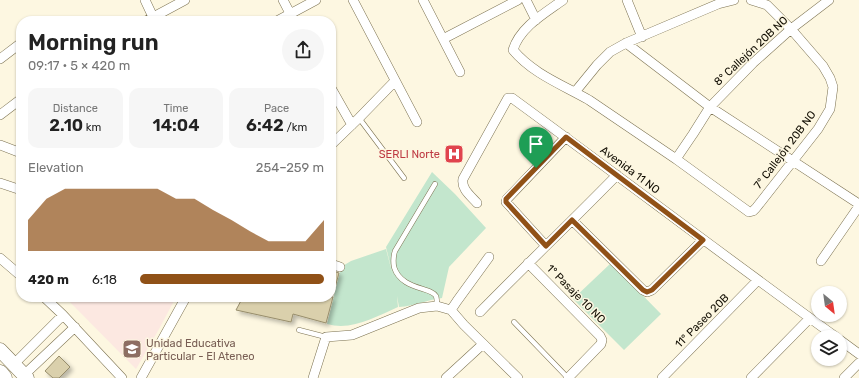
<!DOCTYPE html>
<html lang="en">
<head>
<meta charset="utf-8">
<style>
  body { margin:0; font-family:Rubik,sans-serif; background:#f6f6f6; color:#222; height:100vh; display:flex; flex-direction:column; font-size:15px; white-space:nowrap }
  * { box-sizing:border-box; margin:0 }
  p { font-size:13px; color:#767676 }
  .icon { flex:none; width:22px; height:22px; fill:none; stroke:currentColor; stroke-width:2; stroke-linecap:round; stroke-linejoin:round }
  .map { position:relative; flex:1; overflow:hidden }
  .side { position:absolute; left:16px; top:16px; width:320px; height:286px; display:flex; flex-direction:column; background:#fff; border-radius:16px; box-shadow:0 1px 3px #0004 }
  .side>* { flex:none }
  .needle { width:26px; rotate:151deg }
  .fabs { position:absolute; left:811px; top:286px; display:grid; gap:8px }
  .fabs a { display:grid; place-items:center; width:36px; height:36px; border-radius:50%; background:#fff; box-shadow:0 1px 3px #0004; font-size:20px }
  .pin { position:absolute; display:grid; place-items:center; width:34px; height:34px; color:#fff; margin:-41px -17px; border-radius:50% 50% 50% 0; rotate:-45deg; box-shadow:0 0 4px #0007 }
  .pin .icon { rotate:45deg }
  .round { display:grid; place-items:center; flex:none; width:42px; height:42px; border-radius:21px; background:#f6f6f6 }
  .summary { display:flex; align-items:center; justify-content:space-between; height:68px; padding:0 12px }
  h1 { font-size:22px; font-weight:600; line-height:30px }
  .stats { display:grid; grid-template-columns:repeat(3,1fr); gap:6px; height:68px; padding:4px 12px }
  .stats div { display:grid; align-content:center; border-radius:10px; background:#f6f6f6; text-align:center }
  .stats b { font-size:17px; font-weight:600 }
  .stats small { font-size:11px; font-weight:400 }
  .stats p { font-size:11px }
  .chart { height:112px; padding:8px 12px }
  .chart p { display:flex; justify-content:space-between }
  .chart svg { width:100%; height:72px; margin-top:4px; fill:#905117; opacity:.7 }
  ul { padding:0 12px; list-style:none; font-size:13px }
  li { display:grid; grid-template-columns:64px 48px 1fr; align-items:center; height:30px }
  li i { height:10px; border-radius:5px; background:#905117 }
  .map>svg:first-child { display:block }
  .education { fill:#fce8e1 }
  .green { fill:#c3e6cd }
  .building { fill:#dad0ac; stroke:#988e6c; filter:url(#shadow) }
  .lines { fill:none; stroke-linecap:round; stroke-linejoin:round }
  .lane-casing { stroke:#7c7251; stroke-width:5.5 }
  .street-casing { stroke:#7c7251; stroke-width:10 }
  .primary-casing { stroke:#7c7251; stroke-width:15 }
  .highway-casing { stroke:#7c7251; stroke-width:17 }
  .lane { stroke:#fff; stroke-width:4.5 }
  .street { stroke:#fff; stroke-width:9 }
  .primary { stroke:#fff; stroke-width:14 }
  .highway { stroke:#fff; stroke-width:16 }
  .route-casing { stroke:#fff; stroke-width:8 }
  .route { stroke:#905117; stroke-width:5 }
  .labels { text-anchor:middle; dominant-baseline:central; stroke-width:3; stroke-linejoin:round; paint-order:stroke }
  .street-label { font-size:11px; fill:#120e03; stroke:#fdf7e1 }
  .health-label { font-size:11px; fill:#be3a42; stroke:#fdf7e1; text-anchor:end }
  .education-label { font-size:11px; fill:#785e54; stroke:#fdf7e1; text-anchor:start }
</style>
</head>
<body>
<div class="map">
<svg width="859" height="378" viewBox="0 0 859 378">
  <defs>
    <filter id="shadow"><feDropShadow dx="3" dy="3" stdDeviation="2" flood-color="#0004"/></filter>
  </defs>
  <rect width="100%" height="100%" fill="#fdf7e1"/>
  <!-- education -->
  <path class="education" d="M 65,297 L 176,297 L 159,329 L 136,369 Z"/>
  <!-- green -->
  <path class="green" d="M 432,172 L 455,194 L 486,228 L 449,267 L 442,298 C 427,300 414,306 399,307 L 397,296 L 398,307 C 375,317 352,331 327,324 L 341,267 L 351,261 L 386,249 L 394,280 L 386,247 Z
    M 611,263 L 661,314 L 624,350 L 573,299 Z"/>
  <!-- building -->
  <path class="building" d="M 331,270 L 339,273 L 333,295 L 331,295 Z
    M 243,297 L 333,297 L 326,323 L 293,314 L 291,322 L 236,310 Z
    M 59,356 L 70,367 L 59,378 L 53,378 L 45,371 Z"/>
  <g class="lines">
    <defs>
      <path id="lane" d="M 359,118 L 404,178
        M 435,184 L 395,251 C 393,257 393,261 394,267 C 401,290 431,287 436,296 C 437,299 437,303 437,306
        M 514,322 L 568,378
        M 299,330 L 326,337"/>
      <path id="street" d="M 145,0 L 153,17
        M 283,0 L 294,21
        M 353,0 L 417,122
        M 423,0 L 460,72
        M 526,0 L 536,20
        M 563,0 C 545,13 520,27 513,50 C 533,74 563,85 589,100 L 676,159 L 749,212 L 753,211 L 756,208 L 818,129 L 830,109 L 833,87 L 830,78 L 823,66 L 791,29 L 767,5 L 751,0
        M 627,0 L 642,37
        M 146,21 L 185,0
        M 277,21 L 316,0
        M 443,39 L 518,0
        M 626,43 L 710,107 L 859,204
        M 0,59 L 21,43
        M 331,88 L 352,125
        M 575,92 L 597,65 L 610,52 L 626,43 L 718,4 L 734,0
        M 0,115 L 21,99
        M 0,145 L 21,153
        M 331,145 L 359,118 L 395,81
        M 676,159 L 693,134 L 710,107 L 753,63 L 791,29 L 829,0
        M 0,183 L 21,190
        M 477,203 C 471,196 461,189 463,179 L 508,98 L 512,98 C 620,177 727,258 836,337
        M 573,221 L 643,290 L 647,292 L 652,290 L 703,240
        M 546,246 L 506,202 L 507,199 L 566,137
        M 0,258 L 21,276
        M 821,261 L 859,206
        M 528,263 L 600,336 L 602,340 L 601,344 L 568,378
        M 331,264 L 340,267
        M 44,297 L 63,315 L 122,378
        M 451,310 L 457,301 L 489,257
        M 480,312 C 525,266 572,221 617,175
        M 840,340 L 859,354
        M 14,364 L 63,315
        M 24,375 L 75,327
        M 141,378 L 186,297
        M 313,378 L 326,337 L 352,335 L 419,308 L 437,306 L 451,310 L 464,325 L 518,378
        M 446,378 L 483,344
        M 662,378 L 758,280
        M 751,378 L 810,318
        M 844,378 L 859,363"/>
      <path id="primary" d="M 0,350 L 27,378"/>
      <path id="highway" d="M 0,373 L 4,378"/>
    </defs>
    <!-- lane casing -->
    <use href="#lane" class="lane-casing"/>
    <!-- street casing -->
    <use href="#street" class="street-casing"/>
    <!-- primary casing -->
    <use href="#primary" class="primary-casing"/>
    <!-- highway casing -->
    <use href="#highway" class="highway-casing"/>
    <!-- lane -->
    <use href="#lane" class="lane"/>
    <!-- street -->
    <use href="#street" class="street"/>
    <!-- primary -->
    <use href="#primary" class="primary"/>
    <!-- highway -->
    <use href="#highway" class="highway"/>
  </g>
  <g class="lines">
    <defs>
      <path id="route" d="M 566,137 L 703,240 L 652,290 L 647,292 L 643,290 L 572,220 L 546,246 L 506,202 L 506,199 Z"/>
    </defs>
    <!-- route casing -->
    <use href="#route" class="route-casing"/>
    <!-- route -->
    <use href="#route" class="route"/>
  </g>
  <!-- icons -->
  <defs>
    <symbol id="hospital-square" viewBox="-11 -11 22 22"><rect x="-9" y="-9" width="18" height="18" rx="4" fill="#e0444e" stroke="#fdf7e1"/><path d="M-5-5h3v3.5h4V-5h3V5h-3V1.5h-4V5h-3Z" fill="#fff"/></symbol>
    <symbol id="school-square" viewBox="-11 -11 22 22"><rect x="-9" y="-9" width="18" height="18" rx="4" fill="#8d6e63" stroke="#fdf7e1"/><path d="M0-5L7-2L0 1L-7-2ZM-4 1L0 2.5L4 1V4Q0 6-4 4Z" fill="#fff"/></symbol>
  </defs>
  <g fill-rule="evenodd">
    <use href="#hospital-square" x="443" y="143" width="22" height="22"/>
    <use href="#school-square" x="121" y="338" width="22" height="22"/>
  </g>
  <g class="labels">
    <!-- street labels -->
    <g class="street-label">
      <text transform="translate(751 51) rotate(-43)">8° Callejón 20B NO</text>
      <text transform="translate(785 150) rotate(-53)">7° Callejón 20B NO</text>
      <text transform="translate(630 170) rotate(37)">Avenida 11 NO</text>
      <text transform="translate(576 294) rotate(45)">1° Pasaje 10 NO</text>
      <text transform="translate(702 321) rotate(-45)">11° Paseo 20B</text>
    </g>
    <!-- health labels -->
    <g class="health-label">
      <text x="440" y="154">SERLI Norte</text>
    </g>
    <!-- education labels -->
    <g class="education-label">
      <text x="146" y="343">Unidad Educativa<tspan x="146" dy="13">Particular - El Ateneo</tspan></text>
    </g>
  </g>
</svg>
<div class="fabs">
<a><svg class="needle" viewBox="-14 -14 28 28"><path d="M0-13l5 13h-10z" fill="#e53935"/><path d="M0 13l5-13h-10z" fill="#767676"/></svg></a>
<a><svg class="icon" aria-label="layers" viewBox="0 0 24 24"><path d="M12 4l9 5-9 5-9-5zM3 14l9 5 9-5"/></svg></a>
</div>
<div class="pin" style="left:536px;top:168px;background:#1e9e55"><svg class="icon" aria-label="arrive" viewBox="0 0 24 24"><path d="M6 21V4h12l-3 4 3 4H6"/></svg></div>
<section class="side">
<div class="summary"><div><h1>Morning run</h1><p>09:17 · 5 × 420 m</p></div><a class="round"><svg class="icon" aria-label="share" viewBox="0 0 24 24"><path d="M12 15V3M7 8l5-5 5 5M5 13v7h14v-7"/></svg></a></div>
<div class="stats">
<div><p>Distance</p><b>2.10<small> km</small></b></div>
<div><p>Time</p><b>14:04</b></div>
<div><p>Pace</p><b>6:42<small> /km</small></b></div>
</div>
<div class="chart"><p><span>Elevation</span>254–259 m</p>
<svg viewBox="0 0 160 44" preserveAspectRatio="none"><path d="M0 44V25L10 12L20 6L30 6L40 6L50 6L60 6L70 6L80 12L90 12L100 19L110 25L120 32L130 38L140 38L150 38L160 25V44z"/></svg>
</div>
<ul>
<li><b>420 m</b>6:18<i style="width:100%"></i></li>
</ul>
</section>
</div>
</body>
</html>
